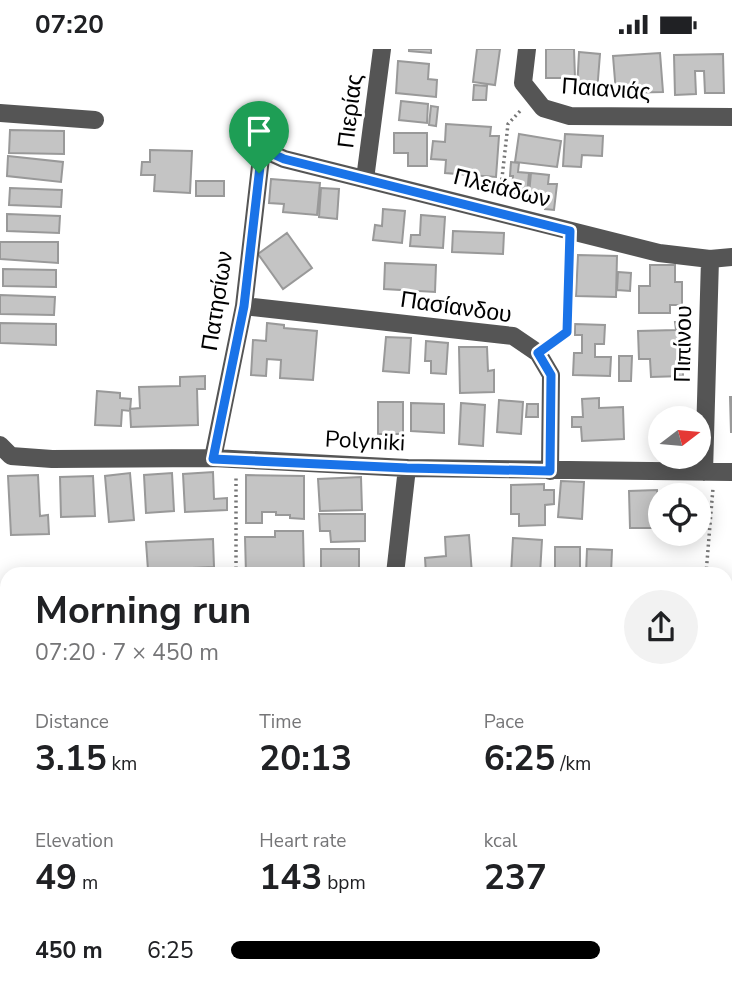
<!DOCTYPE html>
<html lang="en">
<head>
<meta charset="utf-8">
<style>
  body { margin:0; font-family:"Nunito Sans",sans-serif; background:#f2f2f2; color:#202124; height:100vh; display:flex; flex-direction:column; font-size:26px; white-space:nowrap }
  * { box-sizing:border-box; margin:0 }
  p { font-size:23px; color:#757577 }
  .icon { flex:none; width:38px; height:38px; fill:none; stroke:currentColor; stroke-width:2; stroke-linecap:round; stroke-linejoin:round }
  .map { position:relative; flex:1; overflow:hidden }
  .details { position:absolute; left:0px; top:518px; width:733px; height:425px; display:flex; flex-direction:column; background:#fff; border-radius:21px 21px 0 0; box-shadow:0 4px 18px #0003 }
  .details>* { flex:none }
  .needle { width:46px; rotate:74deg }
  .buttons { position:absolute; left:648px; top:357px; display:grid; gap:14px }
  .buttons a { display:grid; place-items:center; width:63px; height:63px; border-radius:50%; background:#fff; box-shadow:0 4px 18px #0003; font-size:35px }
  .pin { position:absolute; display:grid; place-items:center; width:60px; height:60px; color:#fff; margin:-72px -30px; border-radius:50% 50% 50% 0; rotate:-45deg; box-shadow:0 0 7px #0007 }
  .pin .icon { rotate:45deg }
  .round { display:grid; place-items:center; flex:none; width:74px; height:74px; border-radius:37px; background:#f2f2f2 }
  .headline { display:flex; align-items:center; justify-content:space-between; height:119px; padding:0 35px }
  h1 { font-size:38px; font-weight:700; line-height:52px }
  .figures { display:grid; grid-template-columns:repeat(3,1fr); gap:10px; height:119px; padding:7px 35px }
  .figures div { display:grid; align-content:center }
  .figures b { font-size:35px; font-weight:700 }
  .figures small { font-size:19px; font-weight:400 }
  .figures p { font-size:19px }
  ul { padding:0 35px; list-style:none; font-size:23px }
  li { display:grid; grid-template-columns:112px 84px 1fr; align-items:center; height:52px }
  li i { height:18px; border-radius:9px; background:#000 }
  .status { display:flex; justify-content:space-between; align-items:center; height:49px; padding:0 35px; background:#fff; direction:ltr }
  .status svg { height:19px; fill:currentColor }
  .map>svg:first-child { display:block }
  .building { fill:#c4c4c4; stroke:#999; stroke-width:2 }
  .lines { fill:none; stroke-linecap:round; stroke-linejoin:round }
  .path { stroke:#777; stroke-width:3.5; stroke-dasharray:2 3.5; stroke-linecap:butt }
  .minor { stroke:#555; stroke-width:18 }
  .route-casing { stroke:#fff; stroke-width:14 }
  .route { stroke:#1a73e8; stroke-width:9 }
  .labels { text-anchor:middle; dominant-baseline:central; stroke-width:6; stroke-linejoin:round; paint-order:stroke }
  .street-label { font-size:23px; fill:#000; stroke:#fff }
</style>
</head>
<body>
<div class="status"><b>07:20</b><svg viewBox="0 0 49 12"><path d="M0 12V9h3v3zM5 12V6h3v6zM10 12V3h3v9zM15 12V0h3v12zM26 1h20v11H26zM47 4h2v5h-2z"/></svg></div>
<div class="map">
<svg width="732" height="942" viewBox="0 0 732 942">
  <rect width="100%" height="100%" fill="#fff"/>
  <!-- building -->
  <path class="building" d="M 409,0 L 431,0 L 431,4 L 409,2 Z
    M 477,0 L 500,0 L 495,36 L 473,33 Z
    M 546,0 L 574,0 L 575,29 L 546,29 Z
    M 579,3 L 600,5 L 597,43 L 577,41 Z
    M 660,4 L 663,43 L 616,44 L 613,7 Z
    M 723,5 L 724,44 L 705,44 L 704,22 L 695,22 L 696,45 L 675,46 L 674,6 Z
    M 398,12 L 429,15 L 428,30 L 437,31 L 436,48 L 396,44 Z
    M 474,36 L 487,37 L 486,51 L 473,51 Z
    M 401,52 L 428,55 L 427,74 L 399,71 Z
    M 431,57 L 438,58 L 436,77 L 429,76 Z
    M 446,75 L 491,78 L 490,87 L 499,87 L 496,128 L 445,124 L 446,111 L 431,110 L 433,92 L 445,93 Z
    M 10,81 L 64,82 L 64,105 L 9,104 Z
    M 394,84 L 427,84 L 427,117 L 408,117 L 408,104 L 394,104 Z
    M 519,85 L 561,92 L 557,118 L 515,113 Z
    M 565,85 L 603,87 L 602,107 L 582,106 L 581,118 L 563,117 Z
    M 150,101 L 192,102 L 190,144 L 154,142 L 155,126 L 141,126 L 142,113 L 150,113 Z
    M 8,107 L 63,113 L 61,133 L 7,127 Z
    M 511,113 L 519,114 L 518,123 L 529,124 L 527,146 L 512,144 L 513,127 L 510,127 Z
    M 531,124 L 549,126 L 548,135 L 557,135 L 554,161 L 545,160 L 546,147 L 529,145 Z
    M 271,130 L 320,134 L 317,166 L 283,163 L 284,155 L 269,154 Z
    M 196,132 L 224,132 L 224,147 L 196,147 Z
    M 10,139 L 62,141 L 61,158 L 9,156 Z
    M 321,139 L 339,140 L 337,170 L 319,168 Z
    M 383,160 L 405,162 L 402,194 L 373,191 L 375,176 L 382,177 Z
    M 7,165 L 60,167 L 59,184 L 7,182 Z
    M 421,166 L 445,168 L 443,199 L 410,197 L 411,186 L 420,186 Z
    M 453,182 L 504,184 L 503,205 L 452,203 Z
    M 287,184 L 312,219 L 283,240 L 258,205 Z
    M 0,193 L 58,193 L 58,214 L 0,210 Z
    M 578,206 L 617,207 L 616,248 L 576,247 Z
    M 385,214 L 436,216 L 435,243 L 384,240 Z
    M 650,216 L 675,216 L 675,233 L 682,233 L 682,256 L 670,256 L 670,264 L 639,264 L 639,237 L 650,237 Z
    M 3,220 L 56,221 L 56,238 L 3,237 Z
    M 618,223 L 631,224 L 630,242 L 617,241 Z
    M 0,246 L 55,248 L 54,266 L 0,265 Z
    M 675,273 L 682,273 L 683,327 L 651,328 L 650,310 L 639,310 L 638,282 L 676,281 Z
    M 0,274 L 56,275 L 56,296 L 0,294 Z
    M 267,274 L 284,276 L 284,279 L 317,282 L 313,331 L 280,329 L 281,311 L 267,310 L 266,327 L 251,326 L 253,291 L 266,292 Z
    M 575,275 L 605,276 L 604,295 L 595,295 L 595,308 L 611,308 L 610,327 L 573,326 L 574,304 L 582,304 L 582,286 L 575,286 Z
    M 386,288 L 411,289 L 409,324 L 383,322 Z
    M 426,292 L 448,294 L 446,325 L 431,324 L 431,312 L 425,312 Z
    M 459,298 L 487,298 L 488,322 L 494,321 L 494,343 L 460,344 Z
    M 619,307 L 632,307 L 631,332 L 619,332 Z
    M 205,327 L 205,340 L 197,340 L 198,376 L 131,378 L 130,360 L 140,359 L 139,338 L 180,337 L 180,328 Z
    M 97,342 L 120,344 L 120,349 L 131,350 L 130,362 L 122,361 L 121,377 L 95,376 Z
    M 730,348 L 732,348 L 732,383 L 731,383 Z
    M 599,349 L 599,359 L 623,358 L 624,390 L 582,392 L 581,378 L 572,378 L 572,368 L 583,368 L 582,350 Z
    M 499,351 L 523,353 L 521,385 L 497,383 Z
    M 378,353 L 403,353 L 403,385 L 378,385 Z
    M 411,354 L 444,355 L 444,384 L 411,382 Z
    M 461,354 L 485,356 L 483,397 L 459,395 Z
    M 527,355 L 538,355 L 538,368 L 526,368 Z
    M 213,423 L 214,450 L 227,449 L 227,461 L 185,463 L 183,425 Z
    M 130,424 L 134,471 L 109,473 L 105,427 Z
    M 172,424 L 174,462 L 146,464 L 144,426 Z
    M 38,426 L 40,467 L 48,466 L 49,485 L 11,486 L 8,427 Z
    M 246,426 L 304,427 L 304,470 L 290,469 L 290,466 L 276,466 L 276,463 L 262,463 L 262,474 L 246,474 Z
    M 93,427 L 95,467 L 61,468 L 60,428 Z
    M 361,428 L 362,461 L 320,462 L 318,430 Z
    M 561,432 L 584,433 L 582,470 L 558,468 Z
    M 544,435 L 544,441 L 554,441 L 554,455 L 545,456 L 545,476 L 519,477 L 519,465 L 511,465 L 511,436 Z
    M 657,441 L 658,479 L 630,479 L 629,442 Z
    M 319,465 L 365,465 L 365,492 L 331,493 L 330,482 L 320,482 Z
    M 275,482 L 303,482 L 304,525 L 246,525 L 245,488 L 275,488 Z
    M 469,486 L 472,525 L 426,525 L 425,509 L 446,507 L 445,488 Z
    M 513,489 L 542,491 L 540,525 L 511,525 Z
    M 213,490 L 214,518 L 148,521 L 146,493 Z
    M 555,498 L 580,498 L 580,525 L 555,525 Z
    M 321,500 L 359,500 L 359,525 L 321,525 Z
    M 587,500 L 612,501 L 611,525 L 586,525 Z
    M 726,594 L 731,594 L 728,626 L 726,625 Z
    M 726,649 L 729,649 L 728,663 L 732,663 L 731,687 L 726,687 Z"/>
  <g class="lines">
    <!-- path -->
    <path class="path" d="M 500,147 L 508,75 L 522,60
      M 551,294 L 567,283 L 570,198
      M 236,525 L 236,427
      M 706,525 L 713,439"/>
    <!-- minor -->
    <path class="minor" d="M 527,0 L 523,34 L 543,59 L 570,67 L 732,68
      M 0,64 L 95,71
      M 365,130 L 382,0
      M 244,257 L 513,287 L 538,304 L 551,326 L 550,422
      M 0,396 L 11,407 L 52,410 L 213,409 L 407,419 L 732,423
      M 213,409 L 244,257 L 262,100 L 284,110 L 659,204 L 710,210 L 732,208
      M 704,423 L 710,210
      M 395,525 L 407,419
      M 726,566 L 732,566
      M 726,729 L 732,730"/>
  </g>
  <g class="lines">
    <defs>
      <path id="route" d="M 262,100 L 284,110 L 570,182 L 567,283 L 538,304 L 551,326 L 550,422 L 407,419 L 213,410 L 244,257 Z"/>
    </defs>
    <!-- route casing -->
    <use href="#route" class="route-casing"/>
    <!-- route -->
    <use href="#route" class="route"/>
  </g>
  <g class="labels">
    <!-- street labels -->
    <g class="street-label">
      <text transform="translate(606 40) rotate(4)">Παιανιάς</text>
      <text transform="translate(350 62) rotate(-83)">Πιερίας</text>
      <text transform="translate(502 139) rotate(14)">Πλειάδων</text>
      <text transform="translate(217 252) rotate(-81)">Πατησίων</text>
      <text transform="translate(456 258) rotate(8)">Πασίανδου</text>
      <text transform="translate(683 295) rotate(-89)">Πιπίνου</text>
      <text transform="translate(365 392) rotate(3)">Polyniki</text>
    </g>
  </g>
</svg>
<div class="buttons">
<a><svg class="needle" viewBox="-14 -14 28 28"><path d="M0-13l5 13h-10z" fill="#e53935"/><path d="M0 13l5-13h-10z" fill="#757577"/></svg></a>
<a><svg class="icon" aria-label="locate" viewBox="0 0 24 24"><circle cx="12" cy="12" r="6"/><path d="M12 2v4M12 18v4M2 12h4M18 12h4"/></svg></a>
</div>
<div class="pin" style="left:259px;top:124px;background:#1e9e55"><svg class="icon" aria-label="arrive" viewBox="0 0 24 24"><path d="M6 21V4h12l-3 4 3 4H6"/></svg></div>
<section class="details">
<div class="headline"><div><h1>Morning run</h1><p>07:20 · 7 × 450 m</p></div><a class="round"><svg class="icon" aria-label="share" viewBox="0 0 24 24"><path d="M12 15V3M7 8l5-5 5 5M5 13v7h14v-7"/></svg></a></div>
<div class="figures">
<div><p>Distance</p><b>3.15<small> km</small></b></div>
<div><p>Time</p><b>20:13</b></div>
<div><p>Pace</p><b>6:25<small> /km</small></b></div>
</div>
<div class="figures">
<div><p>Elevation</p><b>49<small> m</small></b></div>
<div><p>Heart rate</p><b>143<small> bpm</small></b></div>
<div><p>kcal</p><b>237</b></div>
</div>
<ul>
<li><b>450 m</b>6:25<i style="width:79%"></i></li>
</ul>
</section>
</div>
</body>
</html>
